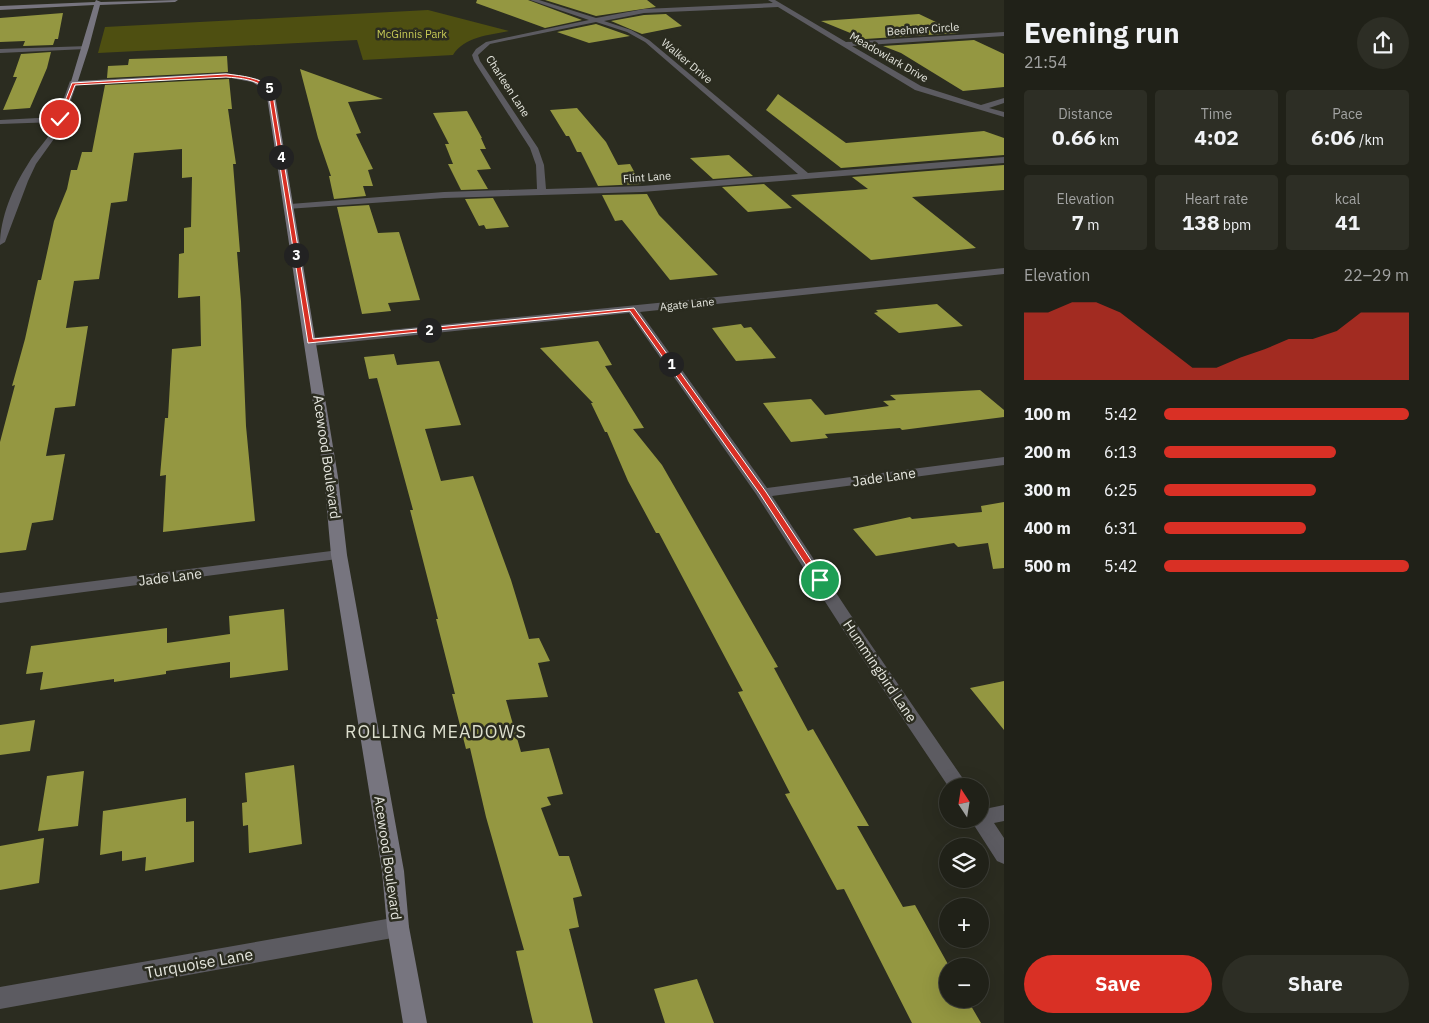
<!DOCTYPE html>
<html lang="en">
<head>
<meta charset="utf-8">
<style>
  body { margin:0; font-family:"IBM Plex Sans",sans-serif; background:#2d2e25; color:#f1f3f6; height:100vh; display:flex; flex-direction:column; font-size:19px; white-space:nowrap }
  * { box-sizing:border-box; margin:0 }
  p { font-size:16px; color:#a2a3a2 }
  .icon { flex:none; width:28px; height:28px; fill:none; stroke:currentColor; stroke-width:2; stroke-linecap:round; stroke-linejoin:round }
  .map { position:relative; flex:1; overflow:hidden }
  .details { display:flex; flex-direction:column; background:#202118; width:425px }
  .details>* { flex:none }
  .needle { width:32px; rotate:348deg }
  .fabs { position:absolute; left:939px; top:778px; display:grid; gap:10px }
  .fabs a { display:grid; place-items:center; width:50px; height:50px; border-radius:50%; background:#202118; box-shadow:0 5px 20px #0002,0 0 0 1px #3d3e37; font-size:25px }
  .pin { position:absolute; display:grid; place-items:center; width:42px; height:42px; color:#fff; margin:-21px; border:2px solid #fff; border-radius:50%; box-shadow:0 1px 5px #0007 }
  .km { position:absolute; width:25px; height:25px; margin:-12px; border-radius:50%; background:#222; color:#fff; font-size:14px; line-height:25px; text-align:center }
  .round { display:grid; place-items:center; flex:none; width:52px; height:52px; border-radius:26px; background:#2d2e25 }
  .overview { display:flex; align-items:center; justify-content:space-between; height:85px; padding:0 20px }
  h1 { font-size:28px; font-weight:800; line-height:38px }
  .metrics { display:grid; grid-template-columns:repeat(3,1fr); gap:8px; height:85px; padding:5px 20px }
  .metrics div { display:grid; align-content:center; border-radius:5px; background:#2d2e25; text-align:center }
  .metrics b { font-size:21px; font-weight:800 }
  .metrics small { font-size:14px; font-weight:400 }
  .metrics p { font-size:14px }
  .chart { height:140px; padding:10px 20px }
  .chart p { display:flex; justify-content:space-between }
  .chart svg { width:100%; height:90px; margin-top:5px; fill:#d93025; opacity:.7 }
  .action { display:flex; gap:10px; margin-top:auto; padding:10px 20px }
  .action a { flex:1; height:58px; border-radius:30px; background:#d93025; color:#fff; font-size:20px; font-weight:800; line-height:58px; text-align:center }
  .action a+a { background:#2d2e25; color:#f1f3f6 }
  ul { padding:0 20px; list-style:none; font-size:16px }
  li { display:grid; grid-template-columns:80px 60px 1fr; align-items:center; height:38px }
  li i { height:12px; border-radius:6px; background:#d93025 }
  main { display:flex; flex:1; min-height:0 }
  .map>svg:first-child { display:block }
  .green { fill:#4e4f11 }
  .building { fill:#949741 }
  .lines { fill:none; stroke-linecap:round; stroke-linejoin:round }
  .street { fill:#5c5b61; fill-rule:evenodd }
  .secondary { fill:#77757f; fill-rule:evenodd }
  .route { fill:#d93025; stroke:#fff }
  .labels { text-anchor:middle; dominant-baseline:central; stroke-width:5; stroke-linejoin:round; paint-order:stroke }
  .far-street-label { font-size:11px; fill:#e5e6de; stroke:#2b2c20 }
  .far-park-label { font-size:11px; fill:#c6ca55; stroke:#2b2c20 }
  .street-label { font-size:14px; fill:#e5e6de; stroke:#2b2c20 }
  .near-street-label { font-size:16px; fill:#e5e6de; stroke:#2b2c20 }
  .near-neighbourhood-label { font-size:18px; letter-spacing:1px; fill:#dddfce; stroke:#2b2c20 }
</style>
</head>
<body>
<main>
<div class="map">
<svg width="1004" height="1023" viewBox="0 0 1004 1023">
  <rect width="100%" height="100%" fill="#2b2c20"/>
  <!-- green -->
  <path class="green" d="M 428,10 L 509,31 C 489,35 464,37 453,55 L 363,60 L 357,40 L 98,53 L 105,27 Z"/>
  <!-- building -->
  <path class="building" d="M 477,0 L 528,0 L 582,20 L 545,28 L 476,3 Z
    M 545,0 L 647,0 L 656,7 L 596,16 Z
    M 63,13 L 58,39 L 55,39 L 53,45 L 23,46 L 25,41 L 0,42 L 0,18 Z
    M 666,14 L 682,26 L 642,34 L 611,21 L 644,15 Z
    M 919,14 L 959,33 L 865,39 L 821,21 Z
    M 596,24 L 630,36 L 589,43 L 557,32 Z
    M 974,40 L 1004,54 L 1004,87 L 963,91 L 901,53 L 883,46 Z
    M 51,52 L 47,68 L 30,108 L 3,110 L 17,77 L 13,77 L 21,54 Z
    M 227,56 L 228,72 L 107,78 L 108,66 L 128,65 L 129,59 Z
    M 300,69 L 383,99 L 348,102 L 361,133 L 356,134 L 373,169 L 368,170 L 373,186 L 363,186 L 366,196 L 334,199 L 329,176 L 331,176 L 318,138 Z
    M 229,79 L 232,109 L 228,109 L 236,164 L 233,164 L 240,252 L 237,252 L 241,301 L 246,426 L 255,521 L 163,532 L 166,475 L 160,476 L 165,418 L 168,418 L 172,349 L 201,346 L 200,296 L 178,298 L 179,254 L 184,253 L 184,228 L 191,227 L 192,177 L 182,178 L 182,149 L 134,153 L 127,201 L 111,203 L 99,279 L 74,281 L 66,328 L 88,326 L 75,406 L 55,408 L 46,456 L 65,454 L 53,520 L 32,523 L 26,550 L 0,553 L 0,442 L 15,385 L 12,386 L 25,339 L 38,280 L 41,280 L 54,221 L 67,189 L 71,170 L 77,170 L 82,152 L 92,152 L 105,85 Z
    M 778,94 L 846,143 L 984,131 L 1004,138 L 1004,155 L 841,168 L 766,110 Z
    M 577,108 L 606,142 L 618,165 L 630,164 L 641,184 L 598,186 L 581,152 L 577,152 L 569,136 L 566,136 L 550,110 Z
    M 467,111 L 482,138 L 481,138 L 486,149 L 480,149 L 491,169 L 477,170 L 488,189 L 461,190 L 448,164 L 453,164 L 445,144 L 449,144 L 433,113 Z
    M 729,155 L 753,176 L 713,179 L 690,158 Z
    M 1004,165 L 1004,190 L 912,197 L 976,248 L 871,260 L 791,195 L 868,189 L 852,177 Z
    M 764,184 L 792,208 L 748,212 L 722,187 Z
    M 647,194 L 659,215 L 718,275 L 670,280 L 622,220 L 615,221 L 602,195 Z
    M 493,198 L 509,227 L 486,229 L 484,225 L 479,226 L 465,199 Z
    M 369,205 L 378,233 L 399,232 L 420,300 L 388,303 L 391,311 L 362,314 L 337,207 Z
    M 937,304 L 963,326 L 899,333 L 874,313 L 878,312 L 876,310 Z
    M 741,324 L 744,328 L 751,327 L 776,358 L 736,361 L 712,328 Z
    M 598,341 L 612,365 L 605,366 L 644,428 L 633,429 L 662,465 L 778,667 L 774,668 L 808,731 L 813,729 L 869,826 L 857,826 L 903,907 L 915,905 L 949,966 L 948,966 L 948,999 L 967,999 L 981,1023 L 912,1023 L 844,889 L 837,890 L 785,794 L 790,793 L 738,692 L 743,691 L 659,533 L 656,533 L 628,481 L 607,432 L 605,432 L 591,403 L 593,403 L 540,348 Z
    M 394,354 L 397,365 L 439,361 L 461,425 L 425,429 L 441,481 L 473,476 L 511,580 L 529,639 L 539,638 L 550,661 L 538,663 L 548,697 L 506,700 L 521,752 L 549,748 L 563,794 L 547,797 L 551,805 L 541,808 L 559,856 L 569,856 L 582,896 L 573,898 L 579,927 L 569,929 L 593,1023 L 533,1023 L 516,951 L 524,950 L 486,817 L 470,748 L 466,749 L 452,694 L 455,694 L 436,619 L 438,619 L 410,510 L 413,510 L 377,378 L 369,379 L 364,357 Z
    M 980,390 L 1004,410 L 1004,417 L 902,430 L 900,428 L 825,434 L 828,438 L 791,442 L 763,403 L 811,399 L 825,415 L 889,406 L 883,401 L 896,400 L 890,395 Z
    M 1004,502 L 1004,568 L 993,569 L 988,543 L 958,547 L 954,543 L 876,556 L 853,529 L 910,517 L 912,519 L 982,512 L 981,506 Z
    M 284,609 L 288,670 L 230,678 L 230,662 L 166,671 L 166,674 L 114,682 L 114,679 L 40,690 L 43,672 L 26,674 L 31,646 L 167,628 L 167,643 L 230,634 L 229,616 Z
    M 1004,681 L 1004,730 L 970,688 Z
    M 35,720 L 30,751 L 0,755 L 0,725 Z
    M 294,765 L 302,844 L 249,853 L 248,825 L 243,826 L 242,803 L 247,802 L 245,773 Z
    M 84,771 L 78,826 L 38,831 L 47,776 Z
    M 186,798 L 186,822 L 194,821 L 194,862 L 145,871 L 146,857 L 122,861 L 122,851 L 100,855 L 103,811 Z
    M 44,838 L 39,883 L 0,890 L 0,846 Z
    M 697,979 L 714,1023 L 665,1023 L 654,989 Z"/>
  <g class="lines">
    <!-- street -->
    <path class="street" d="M 530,0 L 539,0 L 596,18 L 644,9 L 773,3 L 768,0 L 775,0 L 846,42 L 1004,32 L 1004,36 L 852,46 L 921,86 L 981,105 L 1004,98 L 1004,103 L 989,108 L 1004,112 L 1004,117 L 915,90 L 778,7 L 644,13 L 604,21 L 631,30 L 649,40 L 808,173 L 1004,157 L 1004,163 L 642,192 L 444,198 L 287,209 L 287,205 L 290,204 L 444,192 L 537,189 L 536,165 L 530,148 L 474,61 L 472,55 L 476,49 L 486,42 L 589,20 ZM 596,22 L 627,32 L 645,42 L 798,174 L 642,186 L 546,189 L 544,165 L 538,148 L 480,61 L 478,55 L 490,44 Z
      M 88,46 L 88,48 L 86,49 L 0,53 L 0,49 Z
      M 70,81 L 77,83 L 61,129 L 36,164 L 28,181 L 5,242 L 0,245 C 0,218 13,187 28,164 C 36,150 50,138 56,122 L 0,124 L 0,120 L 57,117 Z
      M 1004,268 L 1004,274 L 640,312 L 767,488 L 1004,457 L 1004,465 L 772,496 L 854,620 L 968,786 L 948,786 L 842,628 L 756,494 L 629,313 L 310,346 L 304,342 L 310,338 Z
      M 339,550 L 345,552 L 347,555 L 345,558 L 0,603 L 0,593 Z
      M 1004,805 L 1004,821 L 994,823 L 1004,838 L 1004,864 L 997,861 L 970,819 L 980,819 L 980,810 Z
      M 398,917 L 406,920 L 409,927 L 406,934 L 398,937 L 0,1009 L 0,987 Z"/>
    <!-- secondary -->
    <path class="secondary" d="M 96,0 L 101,2 L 178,0 L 175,2 L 100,5 L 89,47 L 78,81 L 226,73 L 258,79 L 274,89 L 338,477 L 347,555 L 404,871 L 409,927 L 427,1023 L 403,1023 L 387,927 L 382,871 L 331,555 L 324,477 L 266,90 L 252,82 L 226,77 L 70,85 L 94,5 L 0,10 L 0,6 L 95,2 Z"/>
  </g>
  <!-- route -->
  <path class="route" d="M 226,74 C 242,76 260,77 272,89 L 313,339 L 634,308 L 766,492 L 824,580 L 823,582 L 817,582 L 760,494 L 630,311 L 308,343 L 268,90 C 256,79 240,78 226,77 L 75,85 L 62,119 L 58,119 L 72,83 Z"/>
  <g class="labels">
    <!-- far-street labels -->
    <g class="far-street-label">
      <text transform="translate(923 29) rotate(-4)">Beehner Circle</text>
      <text transform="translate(889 57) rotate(30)">Meadowlark Drive</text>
      <text transform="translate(687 61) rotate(40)">Walker Drive</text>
      <text transform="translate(508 86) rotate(57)">Charleen Lane</text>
      <text transform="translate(647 177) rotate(-4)">Flint Lane</text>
      <text transform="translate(687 304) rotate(-6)">Agate Lane</text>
    </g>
    <!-- far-park labels -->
    <g class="far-park-label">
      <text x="412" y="34">McGinnis Park</text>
    </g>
    <!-- street labels -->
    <g class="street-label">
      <text transform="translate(327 457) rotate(82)">Acewood Boulevard</text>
      <text transform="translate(884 477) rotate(-8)">Jade Lane</text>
      <text transform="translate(170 577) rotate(-7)">Jade Lane</text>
      <text transform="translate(880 671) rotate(56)">Hummingbird Lane</text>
      <text transform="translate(388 858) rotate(82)">Acewood Boulevard</text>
    </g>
    <!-- near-street labels -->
    <g class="near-street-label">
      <text transform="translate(199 963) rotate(-10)">Turquoise Lane</text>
    </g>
    <!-- near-neighbourhood labels -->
    <g class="near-neighbourhood-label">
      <text x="436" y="731">ROLLING MEADOWS</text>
    </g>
  </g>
</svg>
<div class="fabs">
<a><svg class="needle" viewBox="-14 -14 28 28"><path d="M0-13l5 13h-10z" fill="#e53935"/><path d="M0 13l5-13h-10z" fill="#a2a3a2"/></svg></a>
<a><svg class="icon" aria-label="layers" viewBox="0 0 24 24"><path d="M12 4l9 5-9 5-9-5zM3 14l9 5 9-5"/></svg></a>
<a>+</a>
<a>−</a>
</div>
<div class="pin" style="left:820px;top:580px;background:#1e9e55"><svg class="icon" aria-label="arrive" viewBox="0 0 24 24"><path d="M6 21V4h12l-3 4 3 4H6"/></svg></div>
<div class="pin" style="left:60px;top:119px;background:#d93025"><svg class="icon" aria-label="check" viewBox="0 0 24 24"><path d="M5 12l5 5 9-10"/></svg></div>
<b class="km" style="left:671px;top:364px">1</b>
<b class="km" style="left:429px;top:330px">2</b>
<b class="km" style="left:296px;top:255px">3</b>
<b class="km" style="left:281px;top:157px">4</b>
<b class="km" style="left:269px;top:88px">5</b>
</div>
<section class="details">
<div class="overview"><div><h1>Evening run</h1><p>21:54</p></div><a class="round"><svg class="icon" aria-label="share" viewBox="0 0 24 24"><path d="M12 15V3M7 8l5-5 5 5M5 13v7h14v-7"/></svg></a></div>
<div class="metrics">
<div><p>Distance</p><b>0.66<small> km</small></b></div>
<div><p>Time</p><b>4:02</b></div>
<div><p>Pace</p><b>6:06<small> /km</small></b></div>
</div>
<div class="metrics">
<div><p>Elevation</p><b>7<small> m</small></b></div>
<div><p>Heart rate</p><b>138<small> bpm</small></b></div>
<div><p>kcal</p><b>41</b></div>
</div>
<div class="chart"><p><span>Elevation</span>22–29 m</p>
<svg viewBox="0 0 160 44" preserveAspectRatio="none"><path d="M0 44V11L10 11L20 6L30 6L40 11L50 20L60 29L70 38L80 38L90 33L100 29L110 24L120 24L130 20L140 11L150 11L160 11V44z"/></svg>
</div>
<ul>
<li><b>100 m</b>5:42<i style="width:100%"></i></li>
<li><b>200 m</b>6:13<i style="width:70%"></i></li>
<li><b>300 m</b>6:25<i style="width:62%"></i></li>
<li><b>400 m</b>6:31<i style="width:58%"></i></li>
<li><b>500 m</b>5:42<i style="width:100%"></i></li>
</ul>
<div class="action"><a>Save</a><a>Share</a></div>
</section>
</main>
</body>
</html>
